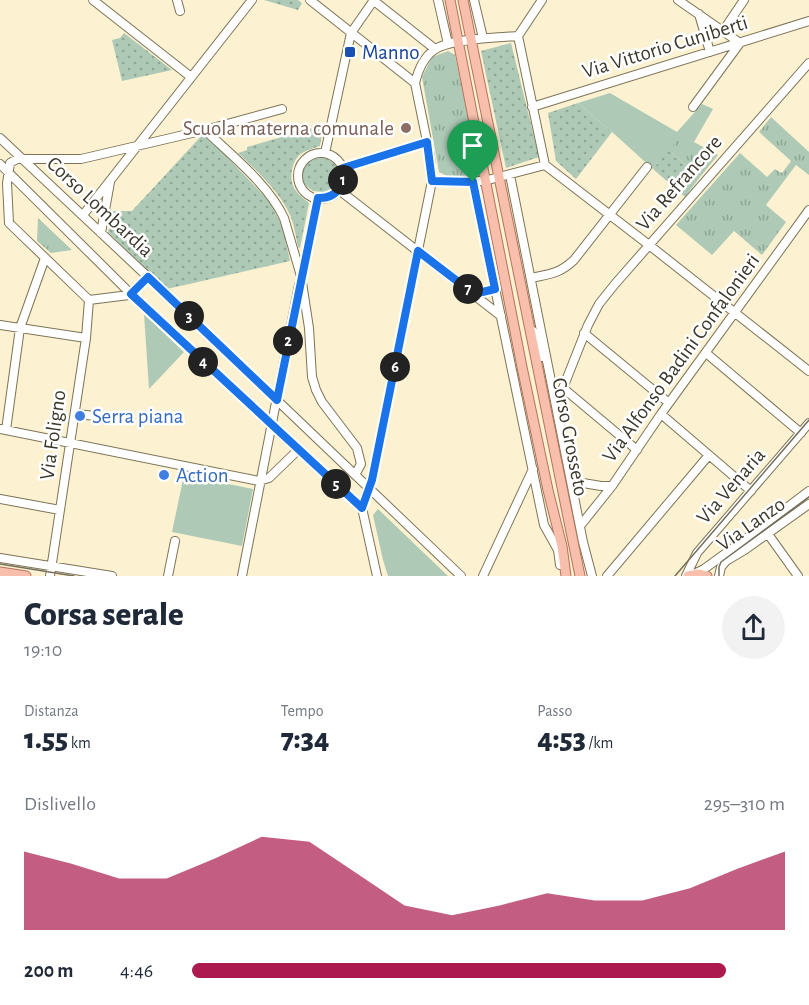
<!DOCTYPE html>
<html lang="it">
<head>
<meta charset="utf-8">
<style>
  body { margin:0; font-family:"Alegreya Sans",sans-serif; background:#f2f2f3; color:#1f2937; height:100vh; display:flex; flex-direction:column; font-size:22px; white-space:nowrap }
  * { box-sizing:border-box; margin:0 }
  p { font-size:20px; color:#747a83 }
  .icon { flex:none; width:33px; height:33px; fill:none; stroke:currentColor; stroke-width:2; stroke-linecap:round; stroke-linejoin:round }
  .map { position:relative; height:576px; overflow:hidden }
  .sheet { display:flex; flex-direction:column; background:#fff; flex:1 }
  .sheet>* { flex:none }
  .pin { position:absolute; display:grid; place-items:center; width:51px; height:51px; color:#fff; margin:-62px -26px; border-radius:50% 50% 50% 0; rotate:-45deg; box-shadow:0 0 6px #0007 }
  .pin .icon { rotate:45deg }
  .km { position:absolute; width:30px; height:30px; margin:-15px; border-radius:50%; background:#222; color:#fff; font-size:16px; line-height:30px; text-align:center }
  .round { display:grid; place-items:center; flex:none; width:63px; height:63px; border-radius:32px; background:#f2f2f3 }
  .summary { display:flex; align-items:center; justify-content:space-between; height:102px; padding:0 24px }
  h1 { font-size:33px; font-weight:800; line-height:45px }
  .figures { display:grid; grid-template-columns:repeat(3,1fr); gap:9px; height:102px; padding:6px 24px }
  .figures div { display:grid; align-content:center }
  .figures b { font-size:30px; font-weight:800 }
  .figures small { font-size:16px; font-weight:400 }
  .figures p { font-size:16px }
  .chart { height:168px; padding:12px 24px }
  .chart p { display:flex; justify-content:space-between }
  .chart svg { width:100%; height:108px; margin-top:6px; fill:#ab194e; opacity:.7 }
  ul { padding:0 24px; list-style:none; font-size:20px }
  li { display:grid; grid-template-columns:96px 72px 1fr; align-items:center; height:45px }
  li i { height:15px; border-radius:8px; background:#ab194e }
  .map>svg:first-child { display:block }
  .grass { fill:url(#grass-dots) }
  .park { fill:url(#park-tufts) }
  .garden { fill:#aecab7 }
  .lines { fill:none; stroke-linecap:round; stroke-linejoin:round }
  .minor-casing { stroke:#7d7457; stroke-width:10 }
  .major-casing { stroke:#b4745c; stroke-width:11 }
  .minor { stroke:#fff; stroke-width:8 }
  .major { stroke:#f8bfad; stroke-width:9 }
  .tram { stroke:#756f5c; stroke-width:1.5 }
  .route-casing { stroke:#fff; stroke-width:12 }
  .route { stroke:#1a73e8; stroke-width:8 }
  .transit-dot { fill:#1a4fb4; stroke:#fff; stroke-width:2 }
  .education-dot { fill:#8d6e63; stroke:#fff; stroke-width:2 }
  .shop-dot { fill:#3f7fe0; stroke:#fff; stroke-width:2 }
  .labels { text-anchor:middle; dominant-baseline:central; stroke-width:5; stroke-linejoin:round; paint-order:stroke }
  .street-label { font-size:21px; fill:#3c382b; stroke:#fff }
  .transit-label { font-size:21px; fill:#164399; stroke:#fff; text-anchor:start }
  .education-label { font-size:21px; fill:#785e54; stroke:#fff; text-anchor:end }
  .shop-label { font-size:21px; fill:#366cbe; stroke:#fff; text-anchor:start }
</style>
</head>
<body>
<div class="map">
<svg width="809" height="576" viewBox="0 0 809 576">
  <defs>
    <pattern id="grass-dots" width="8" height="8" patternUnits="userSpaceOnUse" patternTransform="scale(1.5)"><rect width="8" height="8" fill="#aecab7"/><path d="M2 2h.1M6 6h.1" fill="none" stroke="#8fa595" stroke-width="1.8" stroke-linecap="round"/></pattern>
    <pattern id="park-tufts" width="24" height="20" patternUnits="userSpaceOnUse" patternTransform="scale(1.5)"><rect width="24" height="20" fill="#aecab7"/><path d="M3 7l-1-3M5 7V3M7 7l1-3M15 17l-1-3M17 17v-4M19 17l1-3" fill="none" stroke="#8fa595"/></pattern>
  </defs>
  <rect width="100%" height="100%" fill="#fcf1d1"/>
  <!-- grass -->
  <path class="grass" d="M 264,0 L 298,0 L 302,3 L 298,10 Z
    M 124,33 L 172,70 L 122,81 L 112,40 L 120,38 Z
    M 511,43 L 539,157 L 506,168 L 481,51 Z
    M 578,103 L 612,132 L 576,179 L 556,161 L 548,113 Z
    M 323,125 L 320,146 C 314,148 307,150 302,153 C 296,157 293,164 292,170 C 289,187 297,193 309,203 L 300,248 L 298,247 C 296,237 294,224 290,215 C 280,192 256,170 238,153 L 247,150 L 247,147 Z
    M 204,133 L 270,202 L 283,228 L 290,261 L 167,289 L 108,232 L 113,211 L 132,211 Z
    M 668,150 L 700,177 L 685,197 L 653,169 Z
    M 321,157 C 336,160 344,172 337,187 L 324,192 L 313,191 L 304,184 L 302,181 L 301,177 L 305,163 Z"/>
  <!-- park -->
  <path class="park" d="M 448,51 L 455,55 L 480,173 L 451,178 L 439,172 L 422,77 L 432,57 Z
    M 771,117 L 809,152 L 809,175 L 796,165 L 766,205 L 786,222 L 762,255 L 734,231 L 712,255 L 676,225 L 740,153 L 767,177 L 775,169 L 782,173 L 791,161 L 759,132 Z
    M 681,135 L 718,155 L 700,177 L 668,150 Z
    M 38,218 L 72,250 L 51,253 L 37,241 Z"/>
  <!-- garden -->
  <path class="garden" d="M 610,93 L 677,132 L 702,104 L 713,109 L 694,142 L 681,136 L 653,169 L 612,132 L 578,103 Z
    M 144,314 L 184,352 L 149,389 Z
    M 184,475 L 253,489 L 242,546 L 172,532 Z
    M 378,509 L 448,576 L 388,576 L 383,560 L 373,515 Z"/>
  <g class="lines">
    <defs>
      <path id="minor" d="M 93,0 L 191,77
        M 177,0 L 180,11
        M 310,0 L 415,83
        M 373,0 L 435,49
        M 438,0 L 448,44
        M 474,0 L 483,38
        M 678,0 L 740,43 L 693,107
        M 699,14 L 710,52
        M 723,31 L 744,0
        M 518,36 L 542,0
        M 532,107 L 809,21
        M 205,130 C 231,155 269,185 284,218 L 301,276 L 309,328 L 312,377 L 316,390 L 322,402 L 357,448 L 361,464 L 355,475
        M 0,138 L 148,277 L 461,576
        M 325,153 L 351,33 L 374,0
        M298 176a23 23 0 1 1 46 0a23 23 0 1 1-46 0Z
        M 0,164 L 131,294 L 362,508
        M 545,165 L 649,245 L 809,371
        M 343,168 L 427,142
        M 510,175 L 583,542 L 592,576
        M 432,181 L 484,181 L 545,165 L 518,36
        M 473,182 L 544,525 L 558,550 L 560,565
        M 339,190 L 501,316
        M 83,215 L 252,0
        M 101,233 L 110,182
        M 302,273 L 318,198
        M 148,277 L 129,295 L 89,300 L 9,223 L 7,183 L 10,163 L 17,159 L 81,159 L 205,130 L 282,109
        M 531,278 C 550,274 559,274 574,260 L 647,167
        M 475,294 L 495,289
        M 0,325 L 86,338
        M 533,331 L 542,357
        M 584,333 L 669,403
        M 706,353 L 801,433
        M 563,388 L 637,450
        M 554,394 L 561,392 L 563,388 L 588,325 L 599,304 L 615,284 L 809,63
        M 75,414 L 107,417
        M 661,414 L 751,491
        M 0,429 L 259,481 L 269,478 L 298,450
        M 6,430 L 20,328 L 45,258
        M 571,481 L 601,486 L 612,486
        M 0,499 L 60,510
        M 362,508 L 372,478 L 432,181 L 430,156 L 415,83 C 418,71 424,57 434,50 C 448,39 498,37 518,36
        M 362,508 L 377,576
        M 580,526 L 612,486 L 661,414 L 809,210
        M 768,534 L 798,576
        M 0,558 L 112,576
        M 694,574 L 704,569 L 744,540 L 809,491
        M 50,576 L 86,338 L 89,300
        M 168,576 L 175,541
        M 242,576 L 299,285
        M 483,576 L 533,469
        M 607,576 L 709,455
        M 686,576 L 697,553 L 809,423
        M 719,576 L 721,567 L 726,561 L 746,549 L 809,504"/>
      <path id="major" d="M 450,0 L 522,367 L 548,490 L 562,546 L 566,576
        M 463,0 L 580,576
        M 0,572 L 26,576
        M 688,576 L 699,574 L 707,576"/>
    </defs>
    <!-- minor casing -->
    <use href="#minor" class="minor-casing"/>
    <!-- major casing -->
    <use href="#major" class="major-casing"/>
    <!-- minor -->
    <use href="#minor" class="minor"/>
    <!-- major -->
    <use href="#major" class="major"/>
    <!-- tram -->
    <path class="tram" d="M 0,564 L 74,576
      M 675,576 L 809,420
      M 719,576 L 719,567 L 721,562 L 809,497"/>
  </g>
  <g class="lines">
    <defs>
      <path id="route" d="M 427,142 L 432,181 L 473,182 L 495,289 L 474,294 L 418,251 L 372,480 L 362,508 L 131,294 L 148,277 L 277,400 L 318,198 C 335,199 346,186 343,168 Z"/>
    </defs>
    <!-- route casing -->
    <use href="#route" class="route-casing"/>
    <!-- route -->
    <use href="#route" class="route"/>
  </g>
  <!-- markers -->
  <rect class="transit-dot" x="344" y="46" width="12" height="12" rx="3"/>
  <circle class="education-dot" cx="406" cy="128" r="6"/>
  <g class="shop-dot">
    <circle cx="80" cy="416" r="6"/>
    <circle cx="164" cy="475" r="6"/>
  </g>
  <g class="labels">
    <!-- street labels -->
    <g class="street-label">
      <text transform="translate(665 47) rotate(-17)">Via Vittorio Cuniberti</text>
      <text transform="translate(679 183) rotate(-49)">Via Refrancore</text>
      <text transform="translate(100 207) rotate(43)">Corso Lombardia</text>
      <text transform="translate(681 358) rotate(-54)">Via Alfonso Badini Confalonieri</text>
      <text transform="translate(53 435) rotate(-82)">Via Foligno</text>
      <text transform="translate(570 437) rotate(79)">Corso Grosseto</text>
      <text transform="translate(731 486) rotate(-49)">Via Venaria</text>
      <text transform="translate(751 524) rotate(-35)">Via Lanzo</text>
    </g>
    <!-- transit labels -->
    <g class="transit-label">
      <text x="362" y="52">Manno</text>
    </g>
    <!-- education labels -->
    <g class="education-label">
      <text x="394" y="128">Scuola materna comunale</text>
    </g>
    <!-- shop labels -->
    <g class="shop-label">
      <text x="92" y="416">Serra piana</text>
      <text x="176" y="475">Action</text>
    </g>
  </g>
</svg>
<div class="pin" style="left:473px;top:182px;background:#1e9e55"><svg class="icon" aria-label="arrive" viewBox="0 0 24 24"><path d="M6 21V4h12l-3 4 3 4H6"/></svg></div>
<b class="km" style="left:343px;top:180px">1</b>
<b class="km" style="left:288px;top:341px">2</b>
<b class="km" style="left:189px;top:316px">3</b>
<b class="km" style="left:203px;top:362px">4</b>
<b class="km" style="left:336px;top:484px">5</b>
<b class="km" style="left:395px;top:367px">6</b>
<b class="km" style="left:468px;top:289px">7</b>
</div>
<section class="sheet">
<div class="summary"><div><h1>Corsa serale</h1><p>19:10</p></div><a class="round"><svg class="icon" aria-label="share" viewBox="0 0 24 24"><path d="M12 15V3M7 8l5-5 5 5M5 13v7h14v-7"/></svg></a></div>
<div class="figures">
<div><p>Distanza</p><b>1.55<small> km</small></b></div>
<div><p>Tempo</p><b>7:34</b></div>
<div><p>Passo</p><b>4:53<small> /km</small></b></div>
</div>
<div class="chart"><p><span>Dislivello</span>295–310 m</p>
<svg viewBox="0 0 160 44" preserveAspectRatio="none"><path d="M0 44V12L10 17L20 23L30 23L40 15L50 6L60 8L70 21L80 34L90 38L100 34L110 29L120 32L130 32L140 27L150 19L160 12V44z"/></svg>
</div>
<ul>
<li><b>200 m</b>4:46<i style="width:90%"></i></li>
</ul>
</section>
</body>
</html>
